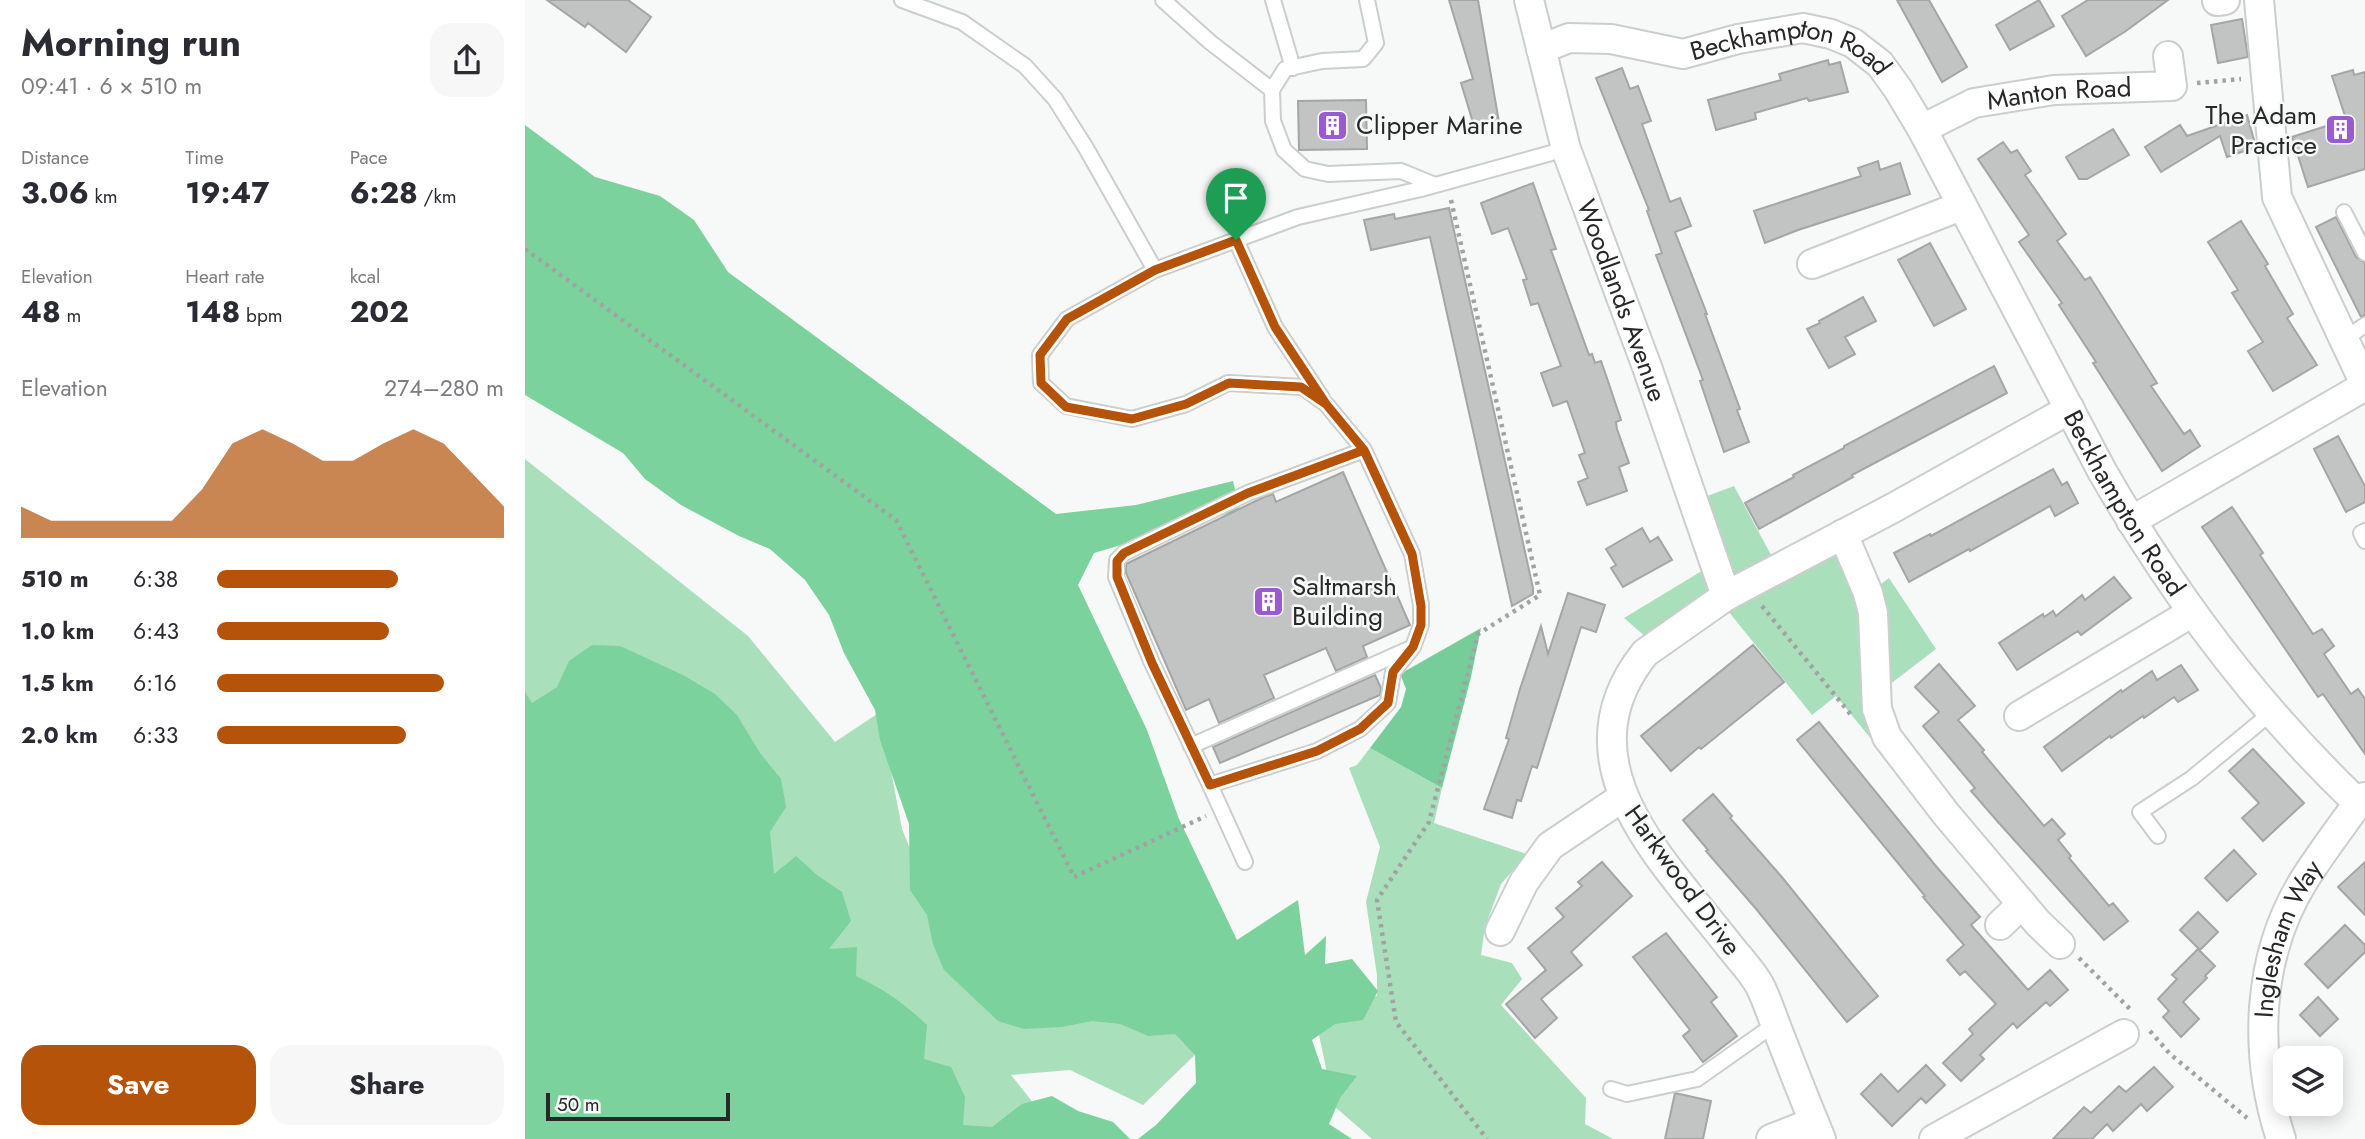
<!DOCTYPE html>
<html lang="en">
<head>
<meta charset="utf-8">
<style>
  body { margin:0; font-family:Jost,sans-serif; background:#f7f7f7; color:#2b2b33; height:100vh; display:flex; flex-direction:column; font-size:26px; white-space:nowrap }
  * { box-sizing:border-box; margin:0 }
  p { font-size:23px; color:#7c7c81 }
  .icon { flex:none; width:38px; height:38px; fill:none; stroke:currentColor; stroke-width:2; stroke-linecap:round; stroke-linejoin:round }
  .map { position:relative; flex:1; overflow:hidden }
  .panel { display:flex; flex-direction:column; background:#fff; width:525px }
  .panel>* { flex:none }
  .fabs { position:absolute; left:1748px; top:1046px; display:grid; gap:14px }
  .fabs a { display:grid; place-items:center; width:70px; height:70px; border-radius:14px; background:#fff; box-shadow:0 4px 18px #0003; font-size:35px }
  .scale { position:absolute; left:21px; bottom:18px; width:184px; box-sizing:border-box; padding-left:7px; border:4px solid #272827; border-top:0; font-size:19px; line-height:24px; white-space:nowrap; color:#272827; -webkit-text-stroke:5px #f6f9f7; paint-order:stroke }
  .pin { position:absolute; display:grid; place-items:center; width:60px; height:60px; color:#fff; margin:-72px -30px; border-radius:50% 50% 50% 0; rotate:-45deg; box-shadow:0 0 7px #0007 }
  .pin .icon { rotate:45deg }
  .round { display:grid; place-items:center; flex:none; width:74px; height:74px; border-radius:21px; background:#f7f7f7 }
  .head { display:flex; align-items:center; justify-content:space-between; height:119px; padding:0 21px }
  h1 { font-size:38px; font-weight:700; line-height:52px }
  .stats { display:grid; grid-template-columns:repeat(3,1fr); gap:10px; height:119px; padding:7px 21px }
  .stats div { display:grid; align-content:center }
  .stats b { font-size:30px; font-weight:700 }
  .stats small { font-size:19px; font-weight:400 }
  .stats p { font-size:19px }
  .chart { height:196px; padding:14px 21px }
  .chart p { display:flex; justify-content:space-between }
  .chart svg { width:100%; height:126px; margin-top:7px; fill:#b45309; opacity:.7 }
  .primary-button { display:flex; gap:14px; margin-top:auto; padding:14px 21px }
  .primary-button a { flex:1; height:80px; border-radius:21px; background:#b45309; color:#fff; font-size:28px; font-weight:700; line-height:80px; text-align:center }
  .primary-button a+a { background:#f7f7f7; color:#2b2b33 }
  ul { padding:0 21px; list-style:none; font-size:23px }
  li { display:grid; grid-template-columns:112px 84px 1fr; align-items:center; height:52px }
  li i { height:18px; border-radius:9px; background:#b45309 }
  main { display:flex; flex:1; min-height:0 }
  .map>svg:first-child { display:block }
  .green { fill:#aadfbc }
  .forest { fill:#77cd99 }
  .water { fill:#7bd29d }
  .building { fill:#c1c4c2; stroke:#a3a6a4; stroke-width:2 }
  .lines { fill:none; stroke-linecap:round; stroke-linejoin:round }
  .lane-casing { stroke:#cbcecc; stroke-width:18 }
  .street-casing { stroke:#cbcecc; stroke-width:32 }
  .path { stroke:#a1a3a2; stroke-width:4.5; stroke-dasharray:3.5 5; stroke-linecap:butt }
  .lane { stroke:#fff; stroke-width:14 }
  .street { stroke:#fff; stroke-width:28 }
  .route-casing { stroke:#fff; stroke-width:14 }
  .route { stroke:#b45309; stroke-width:9 }
  .labels { text-anchor:middle; dominant-baseline:central; stroke-width:5; stroke-linejoin:round; paint-order:stroke }
  .street-label { font-size:26px; fill:#272827; stroke:#f6f9f7 }
  .poi-label { font-size:26px; fill:#272827; stroke:#f6f9f7; text-anchor:start }
</style>
</head>
<body>
<main>
<section class="panel">
<div class="head"><div><h1>Morning run</h1><p>09:41 · 6 × 510 m</p></div><a class="round"><svg class="icon" aria-label="share" viewBox="0 0 24 24"><path d="M12 15V3M7 8l5-5 5 5M5 13v7h14v-7"/></svg></a></div>
<div class="stats">
<div><p>Distance</p><b>3.06<small> km</small></b></div>
<div><p>Time</p><b>19:47</b></div>
<div><p>Pace</p><b>6:28<small> /km</small></b></div>
</div>
<div class="stats">
<div><p>Elevation</p><b>48<small> m</small></b></div>
<div><p>Heart rate</p><b>148<small> bpm</small></b></div>
<div><p>kcal</p><b>202</b></div>
</div>
<div class="chart"><p><span>Elevation</span>274–280 m</p>
<svg viewBox="0 0 160 44" preserveAspectRatio="none"><path d="M0 44V33L10 38L20 38L30 38L40 38L50 38L60 27L70 11L80 6L90 11L100 17L110 17L120 11L130 6L140 11L150 22L160 33V44z"/></svg>
</div>
<ul>
<li><b>510 m</b>6:38<i style="width:63%"></i></li>
<li><b>1.0 km</b>6:43<i style="width:60%"></i></li>
<li><b>1.5 km</b>6:16<i style="width:79%"></i></li>
<li><b>2.0 km</b>6:33<i style="width:66%"></i></li>
</ul>
<div class="primary-button"><a>Save</a><a>Share</a></div>
</section>
<div class="map">
<svg width="1840" height="1139" viewBox="0 0 1840 1139">
  <rect width="100%" height="100%" fill="#f6f9f7"/>
  <!-- green -->
  <path class="green" d="M 0,459 L 223,636 L 310,742 L 355,712 L 377,829 L 436,974 L 644,1006 L 677,1048 L 618,1105 L 545,1070 L 486,1075 L 537,1139 L 0,1139 Z
    M 1209,486 L 1253,568 L 1318,534 L 1344,593 L 1364,578 L 1411,649 L 1351,695 L 1362,737 L 1347,740 L 1311,696 L 1287,715 L 1195,601 L 1130,645 L 1099,618 L 1190,563 L 1169,501 Z
    M 845,748 L 917,788 L 909,823 L 1002,854 L 976,884 L 960,927 L 956,955 L 987,963 L 997,979 L 976,1005 L 1061,1098 L 1060,1124 L 1088,1139 L 847,1139 L 809,1106 L 789,1011 L 852,996 L 852,975 L 841,902 L 855,847 L 824,768 L 832,765 Z"/>
  <!-- forest -->
  <path class="forest" d="M 956,628 L 946,677 L 917,788 L 845,748 L 876,707 L 881,689 L 875,674 Z"/>
  <!-- water -->
  <path class="water" d="M 0,125 L 70,177 L 135,196 L 169,220 L 203,272 L 531,514 L 611,505 L 708,481 L 715,510 L 569,553 L 553,585 L 622,730 L 654,819 L 712,940 L 773,900 L 780,955 L 801,936 L 800,964 L 827,959 L 853,991 L 838,1020 L 810,1024 L 787,1040 L 797,1069 L 832,1076 L 815,1098 L 804,1124 L 827,1139 L 613,1139 L 631,1125 L 671,1083 L 670,1055 L 650,1034 L 623,1036 L 595,1024 L 567,1021 L 537,1027 L 499,1029 L 473,1021 L 419,970 L 408,944 L 402,915 L 385,890 L 384,824 L 355,740 L 350,710 L 319,653 L 304,615 L 280,580 L 245,549 L 214,536 L 156,505 L 120,479 L 98,453 L 0,395 Z
    M 67,645 L 95,646 L 158,675 L 190,694 L 212,715 L 235,753 L 256,779 L 261,807 L 245,832 L 249,874 L 271,856 L 292,875 L 317,892 L 326,921 L 304,949 L 332,947 L 331,976 C 359,989 380,1004 402,1025 L 399,1059 L 426,1067 L 440,1097 L 438,1125 L 467,1127 L 497,1104 L 527,1096 L 553,1111 L 588,1122 L 605,1139 L 0,1139 L 0,692 L 7,703 L 32,687 L 44,661 Z"/>
  <!-- building -->
  <path class="building" d="M 22,0 L 103,0 L 126,17 L 101,52 L 63,23 L 60,27 Z
    M 924,0 L 953,0 L 974,122 L 963,125 L 962,122 L 949,126 L 936,83 L 948,79 Z
    M 1372,0 L 1404,0 L 1442,67 L 1417,82 Z
    M 1514,0 L 1529,26 L 1485,50 L 1471,25 Z
    M 1563,0 L 1643,0 L 1601,31 L 1561,56 L 1537,16 Z
    M 1717,19 L 1723,57 L 1693,63 L 1686,25 Z
    M 1303,60 L 1304,65 L 1315,62 L 1323,92 L 1284,101 L 1282,98 L 1230,113 L 1231,119 L 1191,130 L 1183,100 L 1256,80 L 1254,74 Z
    M 1097,68 L 1105,89 L 1113,86 L 1126,121 L 1117,124 L 1145,202 L 1155,198 L 1166,226 L 1150,232 L 1182,314 L 1180,314 L 1215,409 L 1212,410 L 1224,442 L 1199,452 L 1175,381 L 1178,380 L 1131,255 L 1137,253 L 1122,211 L 1124,210 L 1071,78 Z
    M 1828,70 L 1829,75 L 1840,72 L 1840,169 L 1783,187 L 1767,137 L 1814,122 L 1813,119 L 1820,116 L 1807,76 Z
    M 841,100 L 842,149 L 774,150 L 773,101 Z
    M 1722,115 L 1731,147 L 1702,157 L 1695,136 L 1636,172 L 1620,147 L 1655,125 L 1662,136 Z
    M 1588,129 L 1604,155 L 1562,179 L 1554,179 L 1541,157 Z
    M 1478,142 L 1486,153 L 1492,150 L 1506,171 L 1500,175 L 1541,234 L 1532,241 L 1560,280 L 1565,277 L 1632,383 L 1626,386 L 1659,434 L 1665,430 L 1675,446 L 1637,471 L 1568,363 L 1571,362 L 1534,305 L 1537,303 L 1494,242 L 1504,235 L 1453,159 Z
    M 1353,161 L 1355,170 L 1375,163 L 1385,194 L 1273,230 L 1240,243 L 1229,211 L 1336,176 L 1333,168 Z
    M 1008,183 L 1031,249 L 1026,250 L 1064,355 L 1067,354 L 1070,363 L 1076,361 L 1083,381 L 1096,420 L 1091,422 L 1092,429 L 1104,463 L 1094,467 L 1102,491 L 1062,505 L 1053,482 L 1063,478 L 1054,455 L 1060,453 L 1042,401 L 1028,406 L 1016,373 L 1036,366 L 1013,303 L 1006,305 L 998,280 L 1002,279 L 983,228 L 967,234 L 956,203 Z
    M 924,208 L 1008,588 L 1008,594 L 987,606 L 905,237 L 846,250 L 839,220 L 869,214 L 870,219 Z
    M 1811,217 L 1831,257 L 1840,263 L 1840,315 L 1836,317 L 1791,227 Z
    M 1716,221 L 1743,264 L 1740,266 L 1768,314 L 1762,318 L 1792,365 L 1748,391 L 1723,351 L 1738,342 L 1707,293 L 1713,290 L 1683,242 Z
    M 1405,243 L 1441,309 L 1409,326 L 1373,260 Z
    M 1338,297 L 1351,321 L 1320,337 L 1330,354 L 1304,368 L 1282,329 L 1295,323 L 1294,321 Z
    M 1469,366 L 1482,393 L 1327,475 L 1328,477 L 1234,529 L 1220,503 L 1269,477 L 1268,475 L 1319,448 L 1319,446 Z
    M 1813,436 L 1840,486 L 1840,502 L 1821,512 L 1789,449 Z
    M 1528,469 L 1537,485 L 1542,482 L 1553,503 L 1530,516 L 1525,506 L 1445,551 L 1444,549 L 1384,582 L 1369,553 L 1405,534 L 1406,536 Z
    M 818,472 L 885,625 L 838,646 L 842,657 L 811,671 L 801,648 L 739,675 L 749,698 L 694,723 L 684,699 L 661,710 L 601,573 L 601,564 L 739,497 L 748,494 L 751,502 Z
    M 1707,507 L 1738,553 L 1735,555 L 1788,634 L 1797,629 L 1809,646 L 1799,654 L 1826,694 L 1833,689 L 1840,699 L 1840,754 L 1798,694 L 1793,697 L 1677,527 Z
    M 1117,528 L 1125,542 L 1133,537 L 1147,560 L 1098,587 L 1086,568 L 1091,565 L 1081,549 Z
    M 1589,577 L 1606,598 L 1556,635 L 1553,631 L 1492,670 L 1474,643 L 1518,614 L 1519,617 L 1528,611 L 1531,616 L 1557,595 L 1560,600 Z
    M 1043,593 L 1080,605 L 1071,632 L 1056,627 L 1012,768 L 1007,766 L 996,801 L 992,800 L 987,818 L 959,809 L 984,739 L 981,738 L 995,689 L 1016,626 L 1023,654 Z
    M 1228,645 L 1259,682 L 1176,749 L 1174,747 L 1146,771 L 1116,736 Z
    M 1414,664 L 1450,706 L 1433,720 L 1459,750 L 1457,752 L 1519,826 L 1527,819 L 1540,834 L 1533,840 L 1546,856 L 1544,858 L 1584,906 L 1588,903 L 1603,921 L 1579,940 L 1473,822 L 1446,791 L 1450,788 L 1398,726 L 1414,712 L 1390,687 Z
    M 1656,665 L 1673,690 L 1653,702 L 1649,697 L 1619,718 L 1618,716 L 1586,738 L 1585,736 L 1537,771 L 1519,747 L 1596,690 L 1597,692 L 1627,671 L 1632,680 Z
    M 850,675 L 856,688 L 855,695 L 695,763 L 688,747 Z
    M 1294,722 L 1410,865 L 1455,917 L 1446,925 L 1503,990 L 1525,970 L 1543,990 L 1525,1006 L 1521,1002 L 1492,1028 L 1488,1023 L 1455,1055 L 1459,1059 L 1436,1081 L 1418,1063 L 1448,1034 L 1444,1029 L 1471,1004 L 1440,971 L 1435,975 L 1422,960 L 1439,945 L 1398,897 L 1400,896 L 1272,740 Z
    M 1728,749 L 1779,803 L 1738,841 L 1717,818 L 1734,803 L 1704,771 Z
    M 1188,794 L 1207,816 L 1205,818 L 1256,876 L 1353,996 L 1322,1022 L 1232,910 L 1181,851 L 1183,850 L 1158,820 Z
    M 1709,850 L 1731,874 L 1702,901 L 1680,878 Z
    M 1077,862 L 1107,896 L 1046,952 L 1057,965 L 1016,999 L 1032,1018 L 1010,1038 L 981,1004 L 1021,970 L 1003,948 L 1039,917 L 1031,908 L 1057,886 L 1053,882 Z
    M 1840,862 L 1840,915 L 1813,887 Z
    M 1673,912 L 1693,932 L 1675,950 L 1655,930 Z
    M 1820,925 L 1840,945 L 1840,952 L 1803,988 L 1780,964 Z
    M 1141,933 L 1192,997 L 1186,1002 L 1212,1036 L 1178,1062 L 1158,1036 L 1165,1030 L 1108,957 Z
    M 1673,949 L 1690,966 L 1680,976 L 1682,978 L 1658,1002 L 1674,1019 L 1656,1037 L 1638,1017 L 1644,1011 L 1633,999 L 1652,979 L 1647,975 Z
    M 1793,997 L 1813,1019 L 1795,1036 L 1775,1015 Z
    M 1401,1065 L 1420,1085 L 1401,1103 L 1396,1098 L 1367,1126 L 1336,1094 L 1356,1074 L 1373,1092 Z
    M 1629,1067 L 1648,1087 L 1622,1111 L 1616,1104 L 1588,1131 L 1582,1124 L 1567,1139 L 1528,1139 L 1559,1107 L 1566,1113 L 1594,1086 L 1601,1092 Z
    M 1150,1093 L 1186,1101 L 1178,1139 L 1140,1139 Z"/>
  <g class="lines">
    <defs>
      <path id="lane" d="M 377,0 L 437,22 L 500,66 L 530,99 L 561,148 L 630,270 L 773,217 L 896,189 L 1041,149
        M 638,0 L 685,42 L 747,90
        M 748,0 L 768,68
        M 842,0 L 851,43 L 838,59 L 797,61 L 760,69 L 747,90 L 748,121 L 759,150 L 780,169 L 803,174 L 876,171 L 910,185
        M 1819,212 L 1840,253
        M 711,240 L 750,327 L 797,398
        M 630,270 L 542,319 L 515,355 L 516,383 L 541,406 L 607,419 L 661,404 L 703,383 L 777,387 L 801,404 L 839,450 L 887,554 L 896,605 L 896,625 L 888,647 L 868,672 L 863,703 L 835,729 L 792,751 L 685,785 L 720,862
        M 1820,339 L 1840,325
        M 1840,531 L 1836,533 L 1840,541
        M 666,746 L 884,649
        M 685,785 L 627,663 L 591,577 L 592,560 L 599,553 L 723,493 L 839,450
        M 1633,836 L 1615,812 L 1667,778 L 1746,713
        M 1086,1089 L 1102,1094 L 1172,1079 L 1250,1024"/>
      <g id="street">
        <path id="s1" d="M 1004,0 L 1041,149 L 1122,367 L 1201,596"/>
        <path d="M 1734,0 L 1752,197 L 1840,384"/>
        <path d="M 1692,1 L 1700,0"/>
        <path id="s2" d="M 1016,49 L 1044,38 L 1086,39 L 1158,54 L 1213,39 L 1278,28 L 1306,34 L 1328,43 L 1355,64 L 1373,89 L 1397,129 L 1577,471 C 1647,593 1731,706 1833,803"/>
        <path id="s3" d="M 1397,129 L 1449,103 L 1529,90 L 1647,86 L 1643,56"/>
        <path d="M 1287,264 L 1436,206"/>
        <path d="M 1606,521 L 1840,386"/>
        <path d="M 1318,534 L 1343,593 L 1348,613 L 1352,709 L 1362,737 L 1421,814 L 1513,923 L 1535,944"/>
        <path d="M 1494,716 L 1666,613"/>
        <path d="M 1475,925 L 1497,904"/>
        <path d="M 975,931 L 999,882 L 1025,846 L 1098,797"/>
        <path d="M 1246,1139 L 1289,1122"/>
        <path d="M 1296,1139 C 1281,1103 1267,1067 1253,1031 C 1247,1016 1242,1000 1235,986 C 1227,971 1213,957 1203,944 C 1137,859 1033,762 1120,653 L 1201,596 L 1368,508 L 1545,409"/>
        <path d="M 1409,1139 L 1599,1034"/>
        <path id="s4" d="M 1756,1139 C 1728,1053 1731,955 1781,877 C 1797,852 1816,827 1833,803 L 1840,797"/>
      </g>
    </defs>
    <!-- lane casing -->
    <use href="#lane" class="lane-casing"/>
    <!-- street casing -->
    <use href="#street" class="street-casing"/>
    <!-- path -->
    <path class="path" d="M 1672,83 L 1716,79
      M 926,200 L 1015,595 L 953,634 L 904,822 L 852,900 L 871,1022 L 962,1139
      M 0,249 L 371,520 L 549,877 L 681,816
      M 1237,606 L 1327,716
      M 1554,958 L 1605,1009
      M 1625,1031 L 1645,1054 L 1722,1118"/>
    <!-- lane -->
    <use href="#lane" class="lane"/>
    <!-- street -->
    <use href="#street" class="street"/>
  </g>
  <g class="lines">
    <defs>
      <path id="route" d="M 711,240 L 750,327 L 801,404 L 839,450 L 887,554 L 896,606 L 896,625 L 888,647 L 868,672 L 863,703 L 835,729 L 792,751 L 685,785 L 627,663 L 592,577 L 592,561 L 599,553 L 723,493 L 839,450 L 801,404 L 776,387 L 704,383 L 661,404 L 607,419 L 541,407 L 516,383 L 515,355 L 542,319 L 630,270 L 711,240"/>
    </defs>
    <!-- route casing -->
    <use href="#route" class="route-casing"/>
    <!-- route -->
    <use href="#route" class="route"/>
  </g>
  <!-- icons -->
  <defs>
    <symbol id="building-square" viewBox="-11 -11 22 22"><rect x="-9" y="-9" width="18" height="18" rx="4" fill="#9a5bd2" stroke="#f6f9f7"/><path d="M-4-6H4V6H1V3H-1V6H-4ZM-2.5-4.3h1.7v1.8h-1.7ZM.8-4.3h1.7v1.8H.8ZM-2.5-1h1.7V.8h-1.7ZM.8-1h1.7V.8H.8Z" fill="#fff"/></symbol>
  </defs>
  <g fill-rule="evenodd">
    <use href="#building-square" x="790" y="108" width="35" height="35"/>
    <use href="#building-square" x="1798" y="112" width="35" height="35"/>
    <use href="#building-square" x="726" y="584" width="35" height="35"/>
  </g>
  <g class="labels">
    <!-- street labels -->
    <g class="street-label">
      <text stroke="none"><textPath href="#s2" startOffset="259">Beckhampton Road</textPath></text>
      <text stroke="none"><textPath href="#s3" startOffset="144">Manton Road</textPath></text>
      <text stroke="none"><textPath href="#s1" startOffset="315">Woodlands Avenue</textPath></text>
      <text stroke="none"><textPath href="#s2" startOffset="858">Beckhampton Road</textPath></text>
      <text transform="translate(1158 880) rotate(54)">Harkwood Drive</text>
      <text stroke="none"><textPath href="#s4" startOffset="206">Inglesham Way</textPath></text>
    </g>
    <!-- poi labels -->
    <g class="poi-label">
      <text x="1792" y="115" text-anchor="end">The Adam<tspan x="1792" dy="30">Practice</tspan></text>
      <text x="831" y="125">Clipper Marine</text>
      <text x="767" y="586">Saltmarsh<tspan x="767" dy="30">Building</tspan></text>
    </g>
  </g>
</svg>
<div class="fabs">
<a><svg class="icon" aria-label="layers" viewBox="0 0 24 24"><path d="M12 4l9 5-9 5-9-5zM3 14l9 5 9-5"/></svg></a>
</div>
<div class="scale">50 m</div>
<div class="pin" style="left:711px;top:240px;background:#1e9e55"><svg class="icon" aria-label="arrive" viewBox="0 0 24 24"><path d="M6 21V4h12l-3 4 3 4H6"/></svg></div>
</div>
</main>
</body>
</html>
